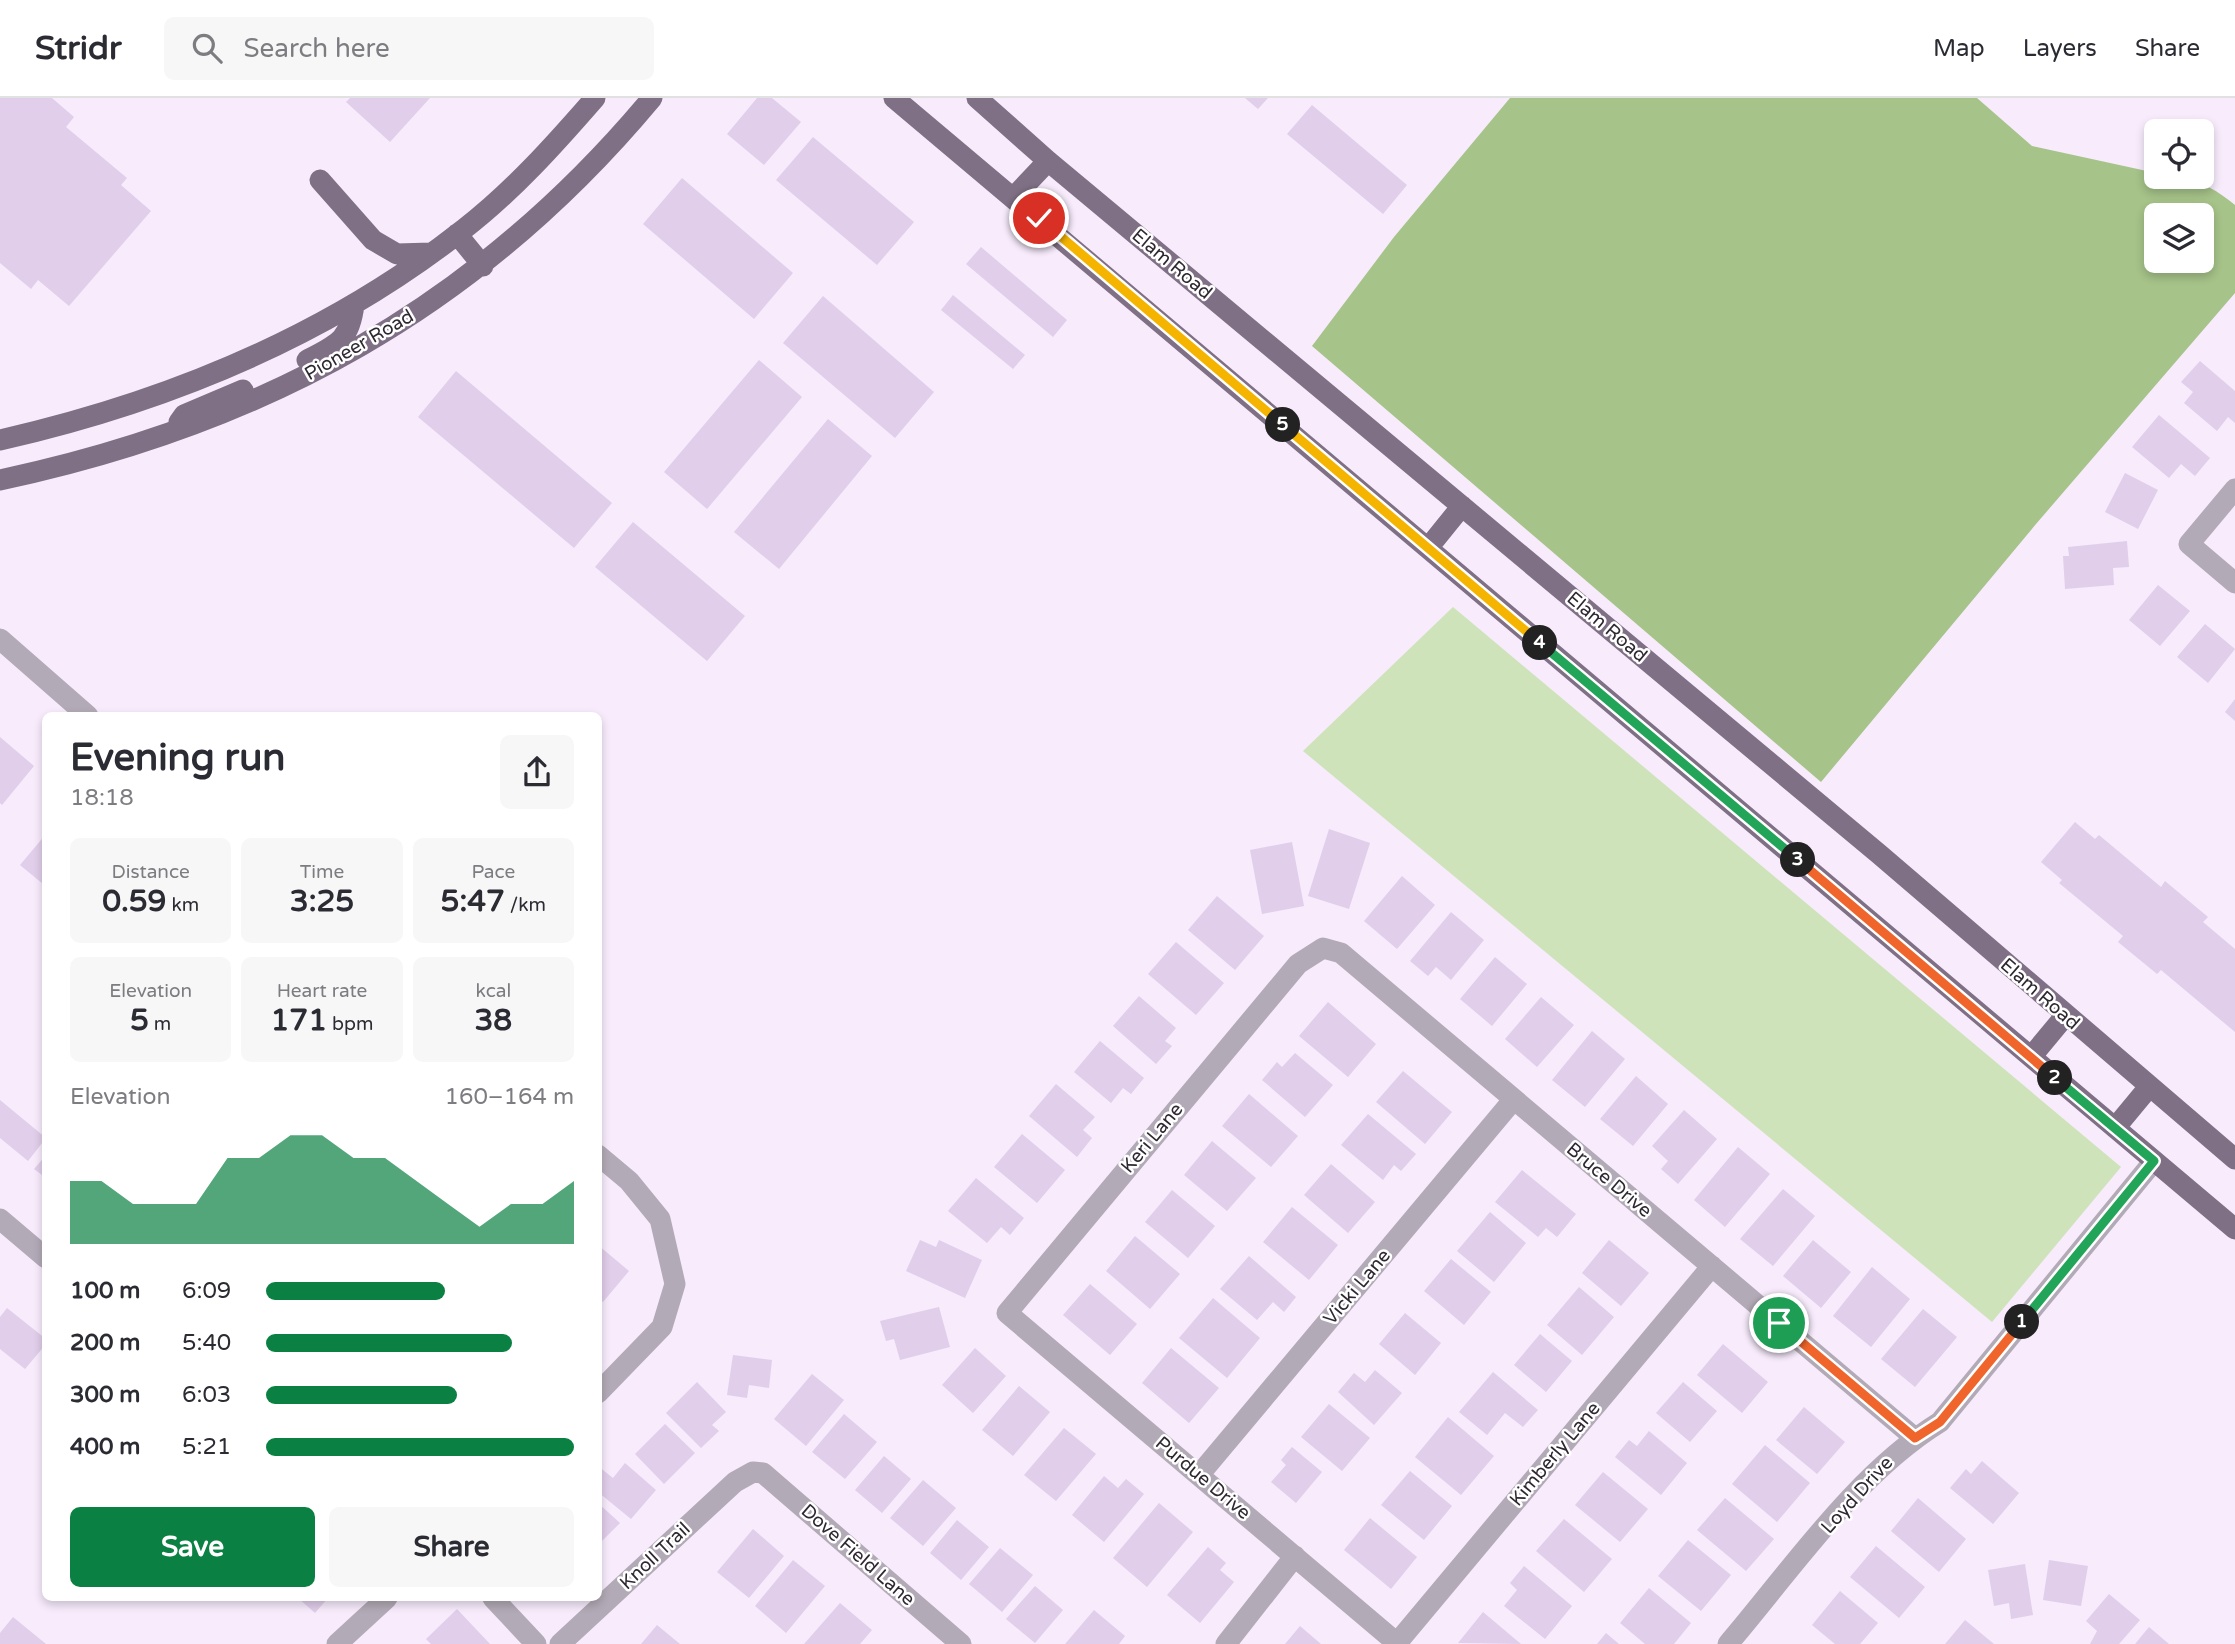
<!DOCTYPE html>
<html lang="en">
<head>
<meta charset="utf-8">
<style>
  body { margin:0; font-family:"Varela Round",sans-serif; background:#f7f7f7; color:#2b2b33; height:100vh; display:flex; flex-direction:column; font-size:26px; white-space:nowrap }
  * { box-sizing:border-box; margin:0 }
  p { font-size:23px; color:#7c7c81 }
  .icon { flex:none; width:38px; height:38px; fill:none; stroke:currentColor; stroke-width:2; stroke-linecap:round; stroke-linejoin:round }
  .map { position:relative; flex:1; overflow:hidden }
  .side { position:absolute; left:42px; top:614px; width:560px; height:889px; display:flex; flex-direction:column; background:#fff; border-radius:10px; box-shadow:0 4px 10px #0003 }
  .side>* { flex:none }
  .buttons { position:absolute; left:2144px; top:21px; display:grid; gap:14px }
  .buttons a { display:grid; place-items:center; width:70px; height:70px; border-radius:10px; background:#fff; box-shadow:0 4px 10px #0003; font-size:35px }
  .pin { position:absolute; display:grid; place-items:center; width:60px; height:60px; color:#fff; margin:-30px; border:4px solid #fff; border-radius:50%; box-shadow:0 2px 7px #0007 }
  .km { position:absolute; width:35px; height:35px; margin:-18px; border-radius:50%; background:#222; color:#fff; font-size:19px; line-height:35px; text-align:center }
  .round { display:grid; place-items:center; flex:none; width:74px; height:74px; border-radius:10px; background:#f7f7f7 }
  .overview { display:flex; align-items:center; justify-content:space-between; height:119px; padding:0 28px }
  h1 { font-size:38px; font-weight:700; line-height:52px }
  .metrics { display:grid; grid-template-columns:repeat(3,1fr); gap:10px; height:119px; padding:7px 28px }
  .metrics div { display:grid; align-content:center; border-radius:10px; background:#f7f7f7; text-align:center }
  .metrics b { font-size:30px; font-weight:700 }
  .metrics small { font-size:19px; font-weight:400 }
  .metrics p { font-size:19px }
  .chart { height:196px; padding:14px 28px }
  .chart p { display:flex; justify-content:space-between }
  .chart svg { width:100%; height:126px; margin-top:7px; fill:#0b8043; opacity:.7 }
  .primary-button { display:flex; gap:14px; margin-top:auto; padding:14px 28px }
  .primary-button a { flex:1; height:80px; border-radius:10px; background:#0b8043; color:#fff; font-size:28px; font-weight:700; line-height:80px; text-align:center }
  .primary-button a+a { background:#f7f7f7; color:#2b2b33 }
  ul { padding:0 28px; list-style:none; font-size:23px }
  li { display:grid; grid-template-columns:112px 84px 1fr; align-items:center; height:52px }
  li i { height:18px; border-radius:9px; background:#0b8043 }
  header { display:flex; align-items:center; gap:42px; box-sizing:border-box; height:98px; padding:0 35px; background:#fff; border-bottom:2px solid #e1e1e2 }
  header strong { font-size:33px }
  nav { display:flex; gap:38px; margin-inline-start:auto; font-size:24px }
  .search { width:490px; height:63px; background:#f7f7f7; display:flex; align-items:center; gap:18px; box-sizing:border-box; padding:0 24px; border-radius:10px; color:#7c7c81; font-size:26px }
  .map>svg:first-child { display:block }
  .green { fill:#cee3b9 }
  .forest { fill:#a6c389; fill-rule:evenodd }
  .building { fill:#e1ceea }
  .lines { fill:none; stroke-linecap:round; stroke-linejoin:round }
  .minor { stroke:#b2aab6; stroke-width:21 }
  .major { stroke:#7f7085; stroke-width:21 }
  .split-1-casing { stroke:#fff; stroke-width:14 }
  .split-2-casing { stroke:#fff; stroke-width:14 }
  .split-3-casing { stroke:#fff; stroke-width:14 }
  .split-4-casing { stroke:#fff; stroke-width:14 }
  .split-5-casing { stroke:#fff; stroke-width:14 }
  .split-6-casing { stroke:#fff; stroke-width:14 }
  .split-1 { stroke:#f0652b; stroke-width:9 }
  .split-2 { stroke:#22a559; stroke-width:9 }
  .split-3 { stroke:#f0652b; stroke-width:9 }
  .split-4 { stroke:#22a559; stroke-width:9 }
  .split-5 { stroke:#f5b400; stroke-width:9 }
  .split-6 { stroke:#f5b400; stroke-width:9 }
  .labels { text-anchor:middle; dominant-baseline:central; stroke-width:5; stroke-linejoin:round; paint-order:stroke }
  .street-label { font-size:19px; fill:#2f2832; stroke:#fff }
</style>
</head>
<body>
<header>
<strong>Stridr</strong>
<div class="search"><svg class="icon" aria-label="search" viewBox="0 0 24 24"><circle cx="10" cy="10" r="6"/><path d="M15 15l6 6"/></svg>Search here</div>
<nav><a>Map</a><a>Layers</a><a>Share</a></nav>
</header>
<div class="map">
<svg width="2235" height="1546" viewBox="0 0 2235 1546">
  <rect width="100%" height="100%" fill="#f7ebfc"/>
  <!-- green -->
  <path class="green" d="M 1453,509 L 2121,1069 L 1992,1224 L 1303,653 Z"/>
  <!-- forest -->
  <path class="forest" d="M 1510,0 L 1977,0 L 2032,48 L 2156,75 L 2156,79 C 2191,79 2208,85 2235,107 L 2235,195 L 2036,426 L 1821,684 L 1312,248 L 1394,139 ZM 2156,117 L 2202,117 L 2202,163 L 2156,163 Z"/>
  <!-- building -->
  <path class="building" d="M 0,0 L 52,0 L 74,19 L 66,29 L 127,80 L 121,87 L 151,113 L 69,208 L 38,182 L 31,191 L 0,165 Z
    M 350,0 L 430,0 L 390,44 L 346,4 Z
    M 757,0 L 772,0 L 801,24 L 764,67 L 727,36 Z
    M 1245,0 L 1268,0 L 1258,11 Z
    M 1312,7 L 1407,87 L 1383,116 L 1287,36 Z
    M 813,39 L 914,124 L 877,167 L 776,82 Z
    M 682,80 L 793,175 L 754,221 L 643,126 Z
    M 981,149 L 1067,222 L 1053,239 L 966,166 Z
    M 953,197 L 1025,257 L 1013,271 L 941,212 Z
    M 823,198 L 934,294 L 895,340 L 783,245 Z
    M 759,262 L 802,299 L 707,411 L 664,374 Z
    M 2200,263 L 2235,293 L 2235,325 L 2228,319 L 2217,333 L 2184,305 L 2193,294 L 2181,284 Z
    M 456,273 L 612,405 L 574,450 L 418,319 Z
    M 2159,317 L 2210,360 L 2195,378 L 2181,366 L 2169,380 L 2132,349 Z
    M 828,321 L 872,358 L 779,471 L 734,434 Z
    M 2125,375 L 2158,392 L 2138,431 L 2105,414 Z
    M 633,424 L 745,518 L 707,563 L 595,469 Z
    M 2127,443 L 2129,469 L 2113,470 L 2114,487 L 2065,491 L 2063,458 L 2069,458 L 2068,449 Z
    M 2158,487 L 2190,513 L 2160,548 L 2129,522 Z
    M 2205,526 L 2235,551 L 2208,585 L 2177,559 Z
    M 2235,601 L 2235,623 L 2225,614 Z
    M 0,639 L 34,668 L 2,707 L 0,705 Z
    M 2075,724 L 2095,741 L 2099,737 L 2161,789 L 2165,783 L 2208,819 L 2203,824 L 2235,851 L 2235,934 L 2161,872 L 2157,876 L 2118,844 L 2123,838 L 2059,785 L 2062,782 L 2041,764 Z
    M 1329,731 L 1370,745 L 1349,811 L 1308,798 Z
    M 46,736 L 46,784 L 43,786 L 20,767 Z
    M 1292,744 L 1304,808 L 1262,816 L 1250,752 Z
    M 1402,778 L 1435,807 L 1397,851 L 1364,823 Z
    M 1217,798 L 1264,838 L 1235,872 L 1188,832 Z
    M 1451,814 L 1484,842 L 1451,882 L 1436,869 L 1428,878 L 1410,863 Z
    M 1176,844 L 1224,885 L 1196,917 L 1148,876 Z
    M 1495,859 L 1527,886 L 1492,928 L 1460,901 Z
    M 1139,898 L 1176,930 L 1165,943 L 1172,948 L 1156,966 L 1113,928 Z
    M 1541,899 L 1574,927 L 1537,969 L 1505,941 Z
    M 1328,904 L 1376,946 L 1348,979 L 1299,938 Z
    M 1592,933 L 1625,961 L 1585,1009 L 1552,982 Z
    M 1100,943 L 1144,980 L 1131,996 L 1123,990 L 1111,1005 L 1074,974 Z
    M 1295,955 L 1333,987 L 1305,1019 L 1262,982 L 1277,964 L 1282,969 Z
    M 1403,973 L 1452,1014 L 1425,1046 L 1376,1004 Z
    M 1636,978 L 1668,1006 L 1633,1048 L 1600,1021 Z
    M 1056,986 L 1095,1019 L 1083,1032 L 1092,1040 L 1077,1059 L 1029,1018 Z
    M 1249,996 L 1298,1038 L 1271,1069 L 1222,1028 Z
    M 0,1002 L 46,1040 L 28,1063 L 0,1040 Z
    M 1684,1012 L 1717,1041 L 1678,1086 L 1661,1071 L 1668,1063 L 1652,1048 Z
    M 1368,1016 L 1416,1056 L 1401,1073 L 1394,1067 L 1383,1082 L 1341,1047 Z
    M 1022,1036 L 1065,1072 L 1037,1105 L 994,1069 Z
    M 1212,1043 L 1256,1080 L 1227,1113 L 1184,1077 Z
    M 1738,1049 L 1770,1076 L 1725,1129 L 1694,1102 Z
    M 46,1057 L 46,1080 L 34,1071 Z
    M 1331,1066 L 1375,1104 L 1348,1135 L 1304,1097 Z
    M 1522,1072 L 1576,1116 L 1557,1139 L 1546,1130 L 1538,1139 L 1495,1104 Z
    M 976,1080 L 1024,1120 L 1010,1137 L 1001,1129 L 987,1145 L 948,1113 Z
    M 1783,1091 L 1815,1118 L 1773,1168 L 1740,1141 Z
    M 1172,1092 L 1215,1128 L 1188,1160 L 1145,1124 Z
    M 1292,1109 L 1338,1147 L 1309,1182 L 1263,1144 Z
    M 1490,1114 L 1526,1145 L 1494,1184 L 1457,1153 Z
    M 1135,1138 L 1180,1176 L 1150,1211 L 1106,1173 Z
    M 920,1142 L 936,1149 L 939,1142 L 982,1162 L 965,1200 L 906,1173 Z
    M 1609,1142 L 1649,1175 L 1621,1208 L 1582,1175 Z
    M 1813,1142 L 1851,1174 L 1821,1210 L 1783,1178 Z
    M 598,1147 L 629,1173 L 603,1204 L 598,1200 Z
    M 1249,1158 L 1296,1199 L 1284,1214 L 1273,1204 L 1257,1222 L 1220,1191 Z
    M 1451,1161 L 1491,1194 L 1464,1227 L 1424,1193 Z
    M 1872,1169 L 1910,1201 L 1871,1249 L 1833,1218 Z
    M 1090,1186 L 1137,1226 L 1110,1257 L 1063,1217 Z
    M 1579,1189 L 1614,1219 L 1582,1257 L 1547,1227 Z
    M 1213,1200 L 1260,1240 L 1227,1280 L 1179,1240 Z
    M 939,1209 L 950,1249 L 900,1262 L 894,1241 L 886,1243 L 880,1223 Z
    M 7,1210 L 46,1241 L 46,1246 L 25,1271 L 0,1251 L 0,1219 Z
    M 1923,1211 L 1957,1239 L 1915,1289 L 1881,1261 Z
    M 1405,1215 L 1441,1245 L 1415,1277 L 1379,1246 Z
    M 1540,1236 L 1572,1263 L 1546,1294 L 1514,1267 Z
    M 1723,1246 L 1768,1284 L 1742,1315 L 1697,1277 Z
    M 975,1250 L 1006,1278 L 973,1315 L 942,1287 Z
    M 1171,1250 L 1219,1290 L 1189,1325 L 1142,1285 Z
    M 733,1257 L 772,1262 L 769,1290 L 749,1287 L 747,1300 L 727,1297 Z
    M 1375,1272 L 1402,1295 L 1374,1327 L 1338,1294 L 1354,1275 L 1365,1284 Z
    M 1493,1274 L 1538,1312 L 1523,1329 L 1505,1315 L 1487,1337 L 1459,1314 Z
    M 812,1276 L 844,1302 L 806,1348 L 774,1321 Z
    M 697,1284 L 726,1314 L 712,1327 L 719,1333 L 701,1350 L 666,1315 Z
    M 1683,1284 L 1717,1313 L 1690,1344 L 1656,1315 Z
    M 1019,1288 L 1050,1314 L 1013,1358 L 982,1332 Z
    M 1329,1306 L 1370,1340 L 1342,1373 L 1301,1339 Z
    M 1804,1309 L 1845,1344 L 1817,1376 L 1776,1342 Z
    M 844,1316 L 877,1344 L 845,1381 L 812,1354 Z
    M 1448,1319 L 1494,1358 L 1461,1397 L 1415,1359 Z
    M 665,1326 L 695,1355 L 664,1386 L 635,1356 Z
    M 1064,1330 L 1096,1356 L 1056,1403 L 1024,1377 Z
    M 1649,1333 L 1687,1365 L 1661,1397 L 1615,1359 L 1629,1342 L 1637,1348 Z
    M 1765,1347 L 1810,1385 L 1777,1424 L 1732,1386 Z
    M 1292,1349 L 1322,1374 L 1296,1405 L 1271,1384 L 1286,1367 L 1281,1362 Z
    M 884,1358 L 911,1381 L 882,1415 L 855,1392 Z
    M 1982,1363 L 2019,1395 L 1993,1426 L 1950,1390 L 1966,1371 L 1971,1376 Z
    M 625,1365 L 656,1392 L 631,1421 L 598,1394 L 598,1368 L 613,1380 Z
    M 1410,1373 L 1452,1408 L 1424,1442 L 1381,1407 Z
    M 1603,1374 L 1648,1411 L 1620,1444 L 1575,1407 Z
    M 1104,1378 L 1118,1390 L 1126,1381 L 1144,1396 L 1104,1444 L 1072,1417 Z
    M 923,1382 L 956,1410 L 923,1448 L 890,1420 Z
    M 1725,1400 L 1774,1441 L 1746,1473 L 1697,1432 Z
    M 1918,1400 L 1966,1441 L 1939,1474 L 1891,1433 Z
    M 598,1405 L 620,1425 L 598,1447 Z
    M 1159,1405 L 1193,1434 L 1147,1489 L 1113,1460 Z
    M 1370,1420 L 1417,1459 L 1391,1491 L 1344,1452 Z
    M 1564,1421 L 1612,1461 L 1584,1494 L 1536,1453 Z
    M 957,1422 L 989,1449 L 961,1482 L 930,1455 Z
    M 753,1431 L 784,1458 L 749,1500 L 717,1474 Z
    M 1688,1442 L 1731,1477 L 1701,1513 L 1658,1478 Z
    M 1876,1448 L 1925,1489 L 1899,1520 L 1850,1479 Z
    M 1208,1449 L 1226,1465 L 1220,1472 L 1234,1484 L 1200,1525 L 1167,1497 Z
    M 1000,1450 L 1033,1477 L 1002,1514 L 969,1486 Z
    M 793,1462 L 825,1488 L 786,1535 L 755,1508 Z
    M 2049,1462 L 2088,1468 L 2081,1508 L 2043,1502 Z
    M 2025,1466 L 2033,1517 L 2011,1521 L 2009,1505 L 1994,1508 L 1988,1472 Z
    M 1524,1468 L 1572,1508 L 1545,1541 L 1504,1508 L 1517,1492 L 1510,1485 Z
    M 1035,1488 L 1063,1512 L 1035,1545 L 1006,1521 Z
    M 1649,1490 L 1691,1525 L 1674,1546 L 1645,1546 L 1620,1525 Z
    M 1840,1493 L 1878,1525 L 1860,1546 L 1835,1546 L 1812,1527 Z
    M 2109,1496 L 2140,1522 L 2119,1546 L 2090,1546 L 2097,1533 L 2086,1523 Z
    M 298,1500 L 328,1500 L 315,1515 Z
    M 840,1505 L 872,1532 L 860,1546 L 804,1546 Z
    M 457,1511 L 490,1546 L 431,1546 L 426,1541 Z
    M 1094,1512 L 1125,1538 L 1119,1546 L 1065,1546 Z
    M 1483,1514 L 1521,1546 L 1458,1545 Z
    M 13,1519 L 46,1546 L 0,1546 L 0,1535 Z
    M 1965,1522 L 1994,1546 L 1945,1546 Z
    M 657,1527 L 680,1546 L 641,1546 Z
    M 1300,1528 L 1321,1546 L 1285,1546 Z
    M 2149,1529 L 2169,1546 L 2135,1546 Z
    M 1606,1535 L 1619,1546 L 1597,1546 Z"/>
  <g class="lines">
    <!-- minor -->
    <path class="minor" d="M 2235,391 L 2189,446 L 2235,485
      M 0,541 L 88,618
      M 598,1057 L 629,1083 L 660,1121 L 675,1186 L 662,1229 L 598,1295
      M 0,1121 L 46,1160
      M 1199,1377 L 1514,1001
      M 493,1500 L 536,1546
      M 1397,1545 L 1712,1168
      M 337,1546 L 387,1500
      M 560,1546 L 735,1384 L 753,1374 L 763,1375 L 961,1546
      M 1226,1546 L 1295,1458
      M 1398,1546 L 1007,1215 L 1298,866 L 1323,850 L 1341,855 L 1915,1340
      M 1728,1546 C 1792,1471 1856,1376 1940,1324 L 2154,1063"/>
    <!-- major -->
    <path class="major" d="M 894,0 L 2235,1131
      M 977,0 L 1048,63 L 1879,756 L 2235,1061
      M 320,82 L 373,142 L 397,156 L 431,155
      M 1014,99 L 1048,63
      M 457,136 L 483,168
      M 307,262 C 338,246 350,242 354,206
      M 179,324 L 184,317 L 243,292
      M 0,342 C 167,304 328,238 464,131 C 512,94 555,46 595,0
      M 0,382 C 264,326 478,209 652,0
      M 1428,450 L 1462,408
      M 2031,959 L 2065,918
      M 2115,1030 L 2149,989"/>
  </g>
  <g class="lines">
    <defs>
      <path id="split-1" d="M 1779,1225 L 1915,1340 L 1940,1324 L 2022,1224"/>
      <path id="split-2" d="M 2022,1224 L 2154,1063 L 2055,980"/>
      <path id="split-3" d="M 1798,762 L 2055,980"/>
      <path id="split-4" d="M 1540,545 L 1798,762"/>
      <path id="split-5" d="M 1283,327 L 1540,545"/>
      <path id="split-6" d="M 1039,120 L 1283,327"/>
    </defs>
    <!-- split-1 casing -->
    <use href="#split-1" class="split-1-casing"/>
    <!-- split-2 casing -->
    <use href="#split-2" class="split-2-casing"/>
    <!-- split-3 casing -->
    <use href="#split-3" class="split-3-casing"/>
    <!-- split-4 casing -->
    <use href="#split-4" class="split-4-casing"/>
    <!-- split-5 casing -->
    <use href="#split-5" class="split-5-casing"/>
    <!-- split-6 casing -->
    <use href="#split-6" class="split-6-casing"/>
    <!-- split-1 -->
    <use href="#split-1" class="split-1"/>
    <!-- split-2 -->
    <use href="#split-2" class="split-2"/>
    <!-- split-3 -->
    <use href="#split-3" class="split-3"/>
    <!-- split-4 -->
    <use href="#split-4" class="split-4"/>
    <!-- split-5 -->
    <use href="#split-5" class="split-5"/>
    <!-- split-6 -->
    <use href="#split-6" class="split-6"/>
  </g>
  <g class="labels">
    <!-- street labels -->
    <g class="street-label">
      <text transform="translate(1172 166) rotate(40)">Elam Road</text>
      <text transform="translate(359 247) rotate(-30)">Pioneer Road</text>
      <text transform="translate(1607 529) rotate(40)">Elam Road</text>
      <text transform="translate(2040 896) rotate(41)">Elam Road</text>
      <text transform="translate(1152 1040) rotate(-50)">Keri Lane</text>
      <text transform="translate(1609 1082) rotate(40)">Bruce Drive</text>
      <text transform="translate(1357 1189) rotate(-50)">Vicki Lane</text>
      <text transform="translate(1555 1356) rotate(-50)">Kimberly Lane</text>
      <text transform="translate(1203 1380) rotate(40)">Purdue Drive</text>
      <text transform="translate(1857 1397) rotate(-48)">Loyd Drive</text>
      <text transform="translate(858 1457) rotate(41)">Dove Field Lane</text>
      <text transform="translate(655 1458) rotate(-43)">Knoll Trail</text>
    </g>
  </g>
</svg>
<div class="buttons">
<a><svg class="icon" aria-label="locate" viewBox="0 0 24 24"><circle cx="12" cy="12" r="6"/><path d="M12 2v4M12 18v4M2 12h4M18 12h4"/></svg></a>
<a><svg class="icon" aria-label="layers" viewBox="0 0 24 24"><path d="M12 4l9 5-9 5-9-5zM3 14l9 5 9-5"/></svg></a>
</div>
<div class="pin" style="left:1779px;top:1225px;background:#1e9e55"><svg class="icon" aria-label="arrive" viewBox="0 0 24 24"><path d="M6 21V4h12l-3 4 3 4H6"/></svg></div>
<div class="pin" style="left:1039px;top:120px;background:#d93025"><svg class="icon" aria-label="check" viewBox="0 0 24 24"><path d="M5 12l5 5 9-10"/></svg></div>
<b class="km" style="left:2022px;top:1224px">1</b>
<b class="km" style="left:2055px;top:980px">2</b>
<b class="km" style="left:1798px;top:762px">3</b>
<b class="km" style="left:1540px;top:545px">4</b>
<b class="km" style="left:1283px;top:327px">5</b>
<section class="side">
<div class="overview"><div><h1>Evening run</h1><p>18:18</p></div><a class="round"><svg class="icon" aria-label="share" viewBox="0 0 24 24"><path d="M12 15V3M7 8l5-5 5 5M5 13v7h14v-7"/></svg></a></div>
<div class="metrics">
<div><p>Distance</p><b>0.59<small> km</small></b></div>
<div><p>Time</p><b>3:25</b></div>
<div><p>Pace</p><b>5:47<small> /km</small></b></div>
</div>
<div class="metrics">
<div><p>Elevation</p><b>5<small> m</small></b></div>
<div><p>Heart rate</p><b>171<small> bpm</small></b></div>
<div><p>kcal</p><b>38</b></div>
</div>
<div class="chart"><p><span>Elevation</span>160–164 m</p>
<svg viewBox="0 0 160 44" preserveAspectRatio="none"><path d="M0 44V22L10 22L20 30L30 30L40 30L50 14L60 14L70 6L80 6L90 14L100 14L110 22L120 30L130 38L140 30L150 30L160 22V44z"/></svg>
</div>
<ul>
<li><b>100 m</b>6:09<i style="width:58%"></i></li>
<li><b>200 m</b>5:40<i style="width:80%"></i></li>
<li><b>300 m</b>6:03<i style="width:62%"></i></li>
<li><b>400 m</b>5:21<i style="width:100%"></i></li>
</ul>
<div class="primary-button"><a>Save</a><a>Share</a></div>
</section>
</div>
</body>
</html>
